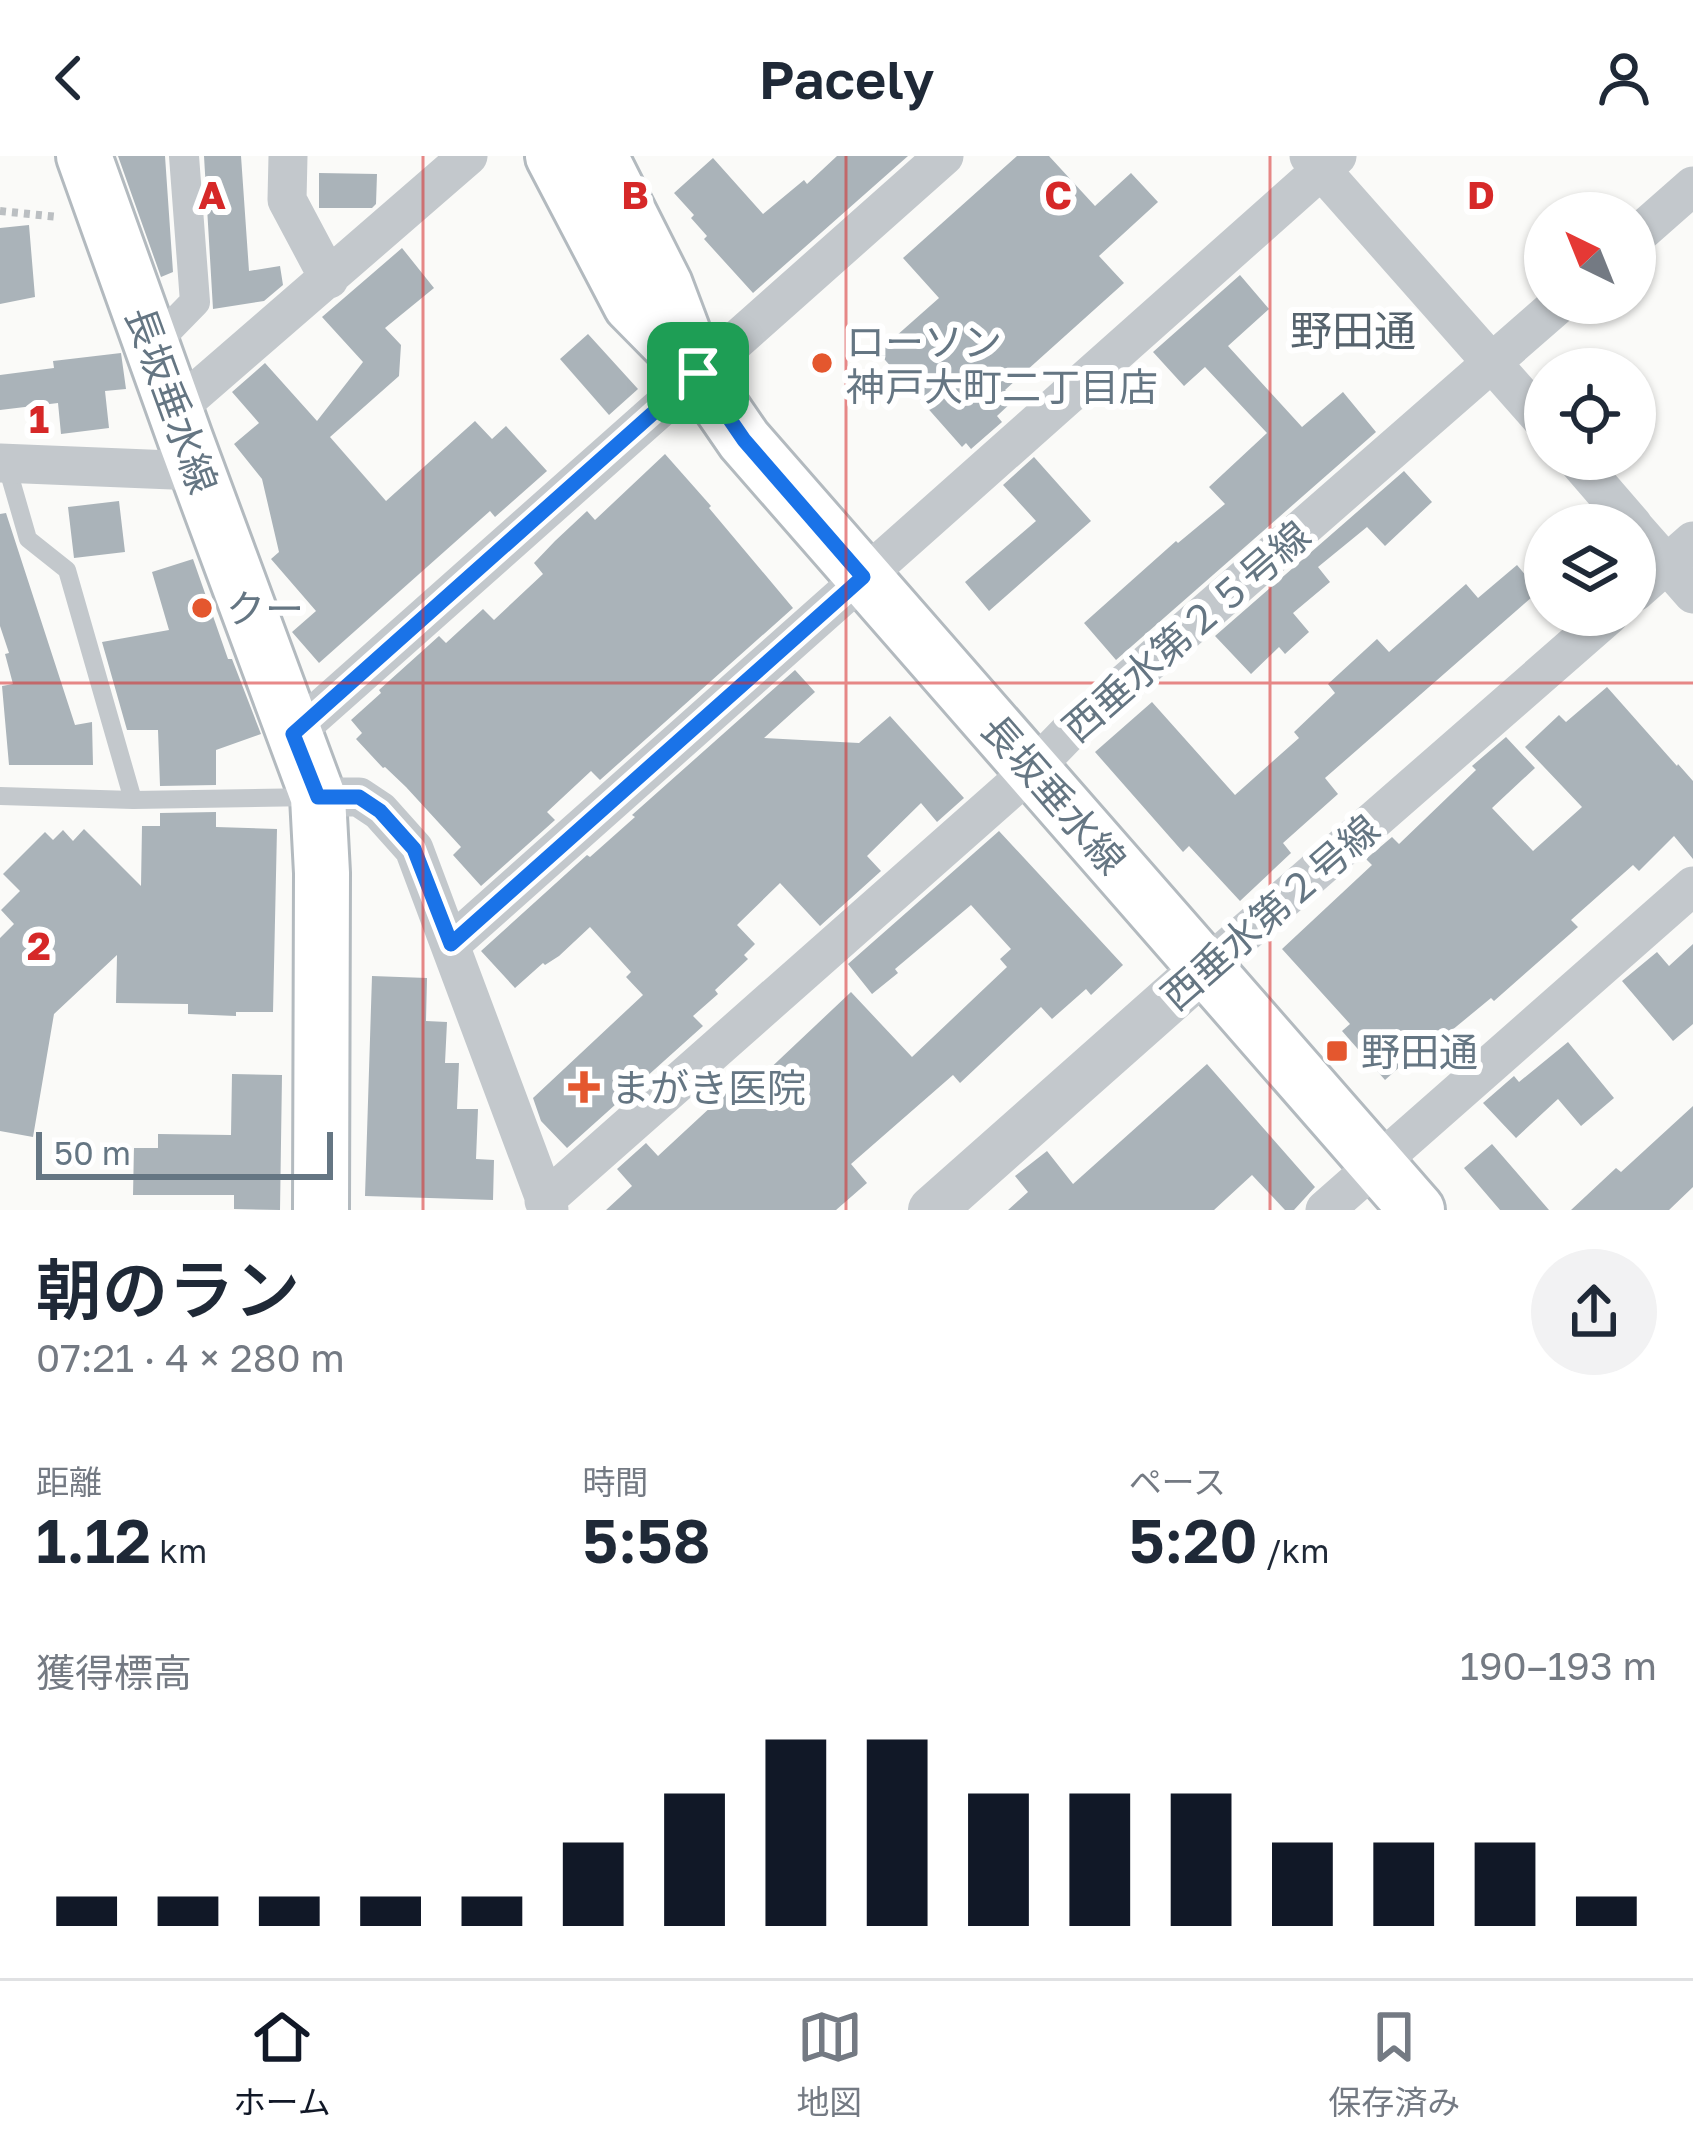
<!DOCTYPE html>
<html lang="ja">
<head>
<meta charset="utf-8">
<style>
  body { margin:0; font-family:"Golos Text","Noto Sans JP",sans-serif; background:#f2f2f3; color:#1f2937; height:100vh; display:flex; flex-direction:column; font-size:45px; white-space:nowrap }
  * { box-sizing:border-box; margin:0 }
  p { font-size:39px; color:#747a83 }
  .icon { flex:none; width:66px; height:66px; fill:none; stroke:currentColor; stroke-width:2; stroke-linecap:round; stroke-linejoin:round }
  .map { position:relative; height:1054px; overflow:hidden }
  .details { display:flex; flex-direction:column; background:#fff; flex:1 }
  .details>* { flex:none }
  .needle { width:78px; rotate:317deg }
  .buttons { position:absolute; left:1524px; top:36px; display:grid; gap:24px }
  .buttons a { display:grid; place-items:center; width:132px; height:132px; border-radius:50%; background:#fff; box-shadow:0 3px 9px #0004; font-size:60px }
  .scale { position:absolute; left:36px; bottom:30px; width:297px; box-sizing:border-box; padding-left:12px; border:6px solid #657683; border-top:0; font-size:33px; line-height:42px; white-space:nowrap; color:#657683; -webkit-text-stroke:9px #fff; paint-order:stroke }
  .pin { position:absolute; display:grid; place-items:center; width:102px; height:102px; color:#fff; margin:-51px; border-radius:24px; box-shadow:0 6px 18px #0006 }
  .round { display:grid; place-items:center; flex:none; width:126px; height:126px; border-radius:63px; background:#f2f2f3 }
  .summary { display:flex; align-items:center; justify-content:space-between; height:204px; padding:0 36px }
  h1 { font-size:66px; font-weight:600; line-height:90px }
  .metrics { display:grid; grid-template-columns:repeat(3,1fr); gap:18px; height:204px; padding:12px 36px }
  .metrics div { display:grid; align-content:center }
  .metrics b { font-size:60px; font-weight:600 }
  .metrics small { font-size:33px; font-weight:400 }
  .metrics p { font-size:33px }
  .chart { height:336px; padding:24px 36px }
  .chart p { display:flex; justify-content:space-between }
  .chart svg { width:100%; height:216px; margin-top:12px; stroke:#111827; stroke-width:6 }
  header { display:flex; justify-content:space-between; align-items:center; height:156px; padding:0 36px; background:#fff; font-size:54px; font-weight:600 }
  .tabs { display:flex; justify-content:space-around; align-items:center; height:168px; border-top:3px solid #e0e1e3; background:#fff; font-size:33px; color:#747a83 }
  .tabs a { display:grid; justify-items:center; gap:6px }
  .tabs .selected { color:#111827 }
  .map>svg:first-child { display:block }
  .building { fill:#aab3b9 }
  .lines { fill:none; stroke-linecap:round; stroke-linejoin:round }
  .secondary-casing { stroke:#b3babf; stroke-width:60 }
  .path { stroke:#bbbfc2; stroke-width:8; stroke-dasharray:6 6; stroke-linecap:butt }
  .service { stroke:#c3c8cc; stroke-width:18 }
  .pedestrian { stroke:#c3c8cc; stroke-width:30 }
  .minor { stroke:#c3c8cc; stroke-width:39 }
  .tertiary { stroke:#c3c8cc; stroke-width:48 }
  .secondary { stroke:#fff; stroke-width:54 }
  .route-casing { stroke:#fff; stroke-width:24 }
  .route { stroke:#1a73e8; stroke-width:15 }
  .grid { fill:none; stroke:#d62828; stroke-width:3; stroke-opacity:0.55 }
  .poi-dot { fill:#e4572e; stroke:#fff; stroke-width:4.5 }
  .labels { text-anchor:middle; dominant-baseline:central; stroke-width:12; stroke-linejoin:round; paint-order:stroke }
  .poi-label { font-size:39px; fill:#657683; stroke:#fff; text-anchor:start }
  .street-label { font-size:39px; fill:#657683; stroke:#fff }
  .neighbourhood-label { font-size:42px; fill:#57646e; stroke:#fff }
  .grid-label { font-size:39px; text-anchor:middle; font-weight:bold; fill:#d62828; stroke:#fff; stroke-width:12; stroke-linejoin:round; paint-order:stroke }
</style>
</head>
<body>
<header><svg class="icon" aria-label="back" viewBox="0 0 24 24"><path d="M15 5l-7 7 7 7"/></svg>Pacely<svg class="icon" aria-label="person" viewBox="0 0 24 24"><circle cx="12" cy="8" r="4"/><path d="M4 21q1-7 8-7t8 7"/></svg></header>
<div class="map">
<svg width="1693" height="1054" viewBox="0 0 1693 1054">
  <rect width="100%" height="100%" fill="#fafaf8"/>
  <!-- building -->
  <path class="building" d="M 118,0 L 165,0 L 173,116 L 161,121 Z
    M 204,0 L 241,0 L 249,115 L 280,110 L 283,129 L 264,145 L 213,153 Z
    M 837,0 L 908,0 L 753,137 L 704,83 L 707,80 L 691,62 L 694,59 L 674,37 L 713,2 L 763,58 L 804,24 L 807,28 Z
    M 1017,0 L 1049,0 L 1095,50 L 1131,17 L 1158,46 L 1099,100 L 1124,127 L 1005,234 L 1014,244 L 997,260 L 1002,266 L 971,293 L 966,287 L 962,291 L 878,196 L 939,142 L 903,102 Z
    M 319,17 L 377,18 L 376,48 L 372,52 L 319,52 Z
    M 29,69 L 35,141 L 0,148 L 0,72 Z
    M 402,92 L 434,132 L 385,172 L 401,189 L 399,220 L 330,281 L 386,345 L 475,265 L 492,283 L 506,270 L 547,315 L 495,361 L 490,355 L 319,507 L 292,476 L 316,455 L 271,403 L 279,396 L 262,323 L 234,288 L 259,267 L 232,236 L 265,207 L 317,265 L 363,206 L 322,161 Z
    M 1240,119 L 1269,153 L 1228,190 L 1302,271 L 1343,236 L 1376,276 L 1116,504 L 1084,467 L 1176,385 L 1178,387 L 1225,348 L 1209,331 L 1267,277 L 1205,211 L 1184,230 L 1153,196 Z
    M 588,178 L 638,233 L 609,259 L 560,203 Z
    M 121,197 L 126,233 L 105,235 L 109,272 L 61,278 L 58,247 L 0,254 L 0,219 L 54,212 L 53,205 Z
    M 665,298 L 711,350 L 709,352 L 793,452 L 600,624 L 591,615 L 547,656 L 555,664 L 481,730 L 453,699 L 461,691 L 406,631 L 385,611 L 383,612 L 356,583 L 362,577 L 351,564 L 381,537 L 379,534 L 439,480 L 446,487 L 483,453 L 494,464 L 543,418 L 534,407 L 555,385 L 587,355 L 595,364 Z
    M 1034,301 L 1091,365 L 989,455 L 965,426 L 1036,365 L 1003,329 Z
    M 1404,315 L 1432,346 L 1385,390 L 1367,371 L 1318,411 L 1330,426 L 1293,457 L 1309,476 L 1285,498 L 1279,491 L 1251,518 L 1215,480 Z
    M 119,345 L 125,396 L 74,402 L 68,351 Z
    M 6,357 L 75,569 L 92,566 L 93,609 L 9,609 L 2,530 L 13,528 L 5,498 L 9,497 L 0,470 L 0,358 Z
    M 193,403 L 228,503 L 232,503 L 261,578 L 216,594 L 216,629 L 160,630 L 158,574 L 127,574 L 102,486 L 169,474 L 152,416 Z
    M 1517,409 L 1539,435 L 1325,622 L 1338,638 L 1283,687 L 1291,697 L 1240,745 L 1189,690 L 1183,696 L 1095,596 L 1152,546 L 1235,639 L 1299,582 L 1294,576 L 1335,537 L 1328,528 L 1377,483 L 1389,496 L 1466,428 L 1478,442 Z
    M 795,514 L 815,536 L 764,582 L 859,587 L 890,560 L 964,642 L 937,666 L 921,647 L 867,700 L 881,715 L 820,770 L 780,727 L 737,769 L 755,788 L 744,799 L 748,803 L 715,834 L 718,838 L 693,860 L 703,870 L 567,992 L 541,965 L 533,942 L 643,839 L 626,821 L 631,816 L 590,771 L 559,800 L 545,809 L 543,807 L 515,832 L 481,795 L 587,699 L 590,701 L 635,661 L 632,659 Z
    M 1607,531 L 1677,610 L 1678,608 L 1693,625 L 1693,703 L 1674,680 L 1639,715 L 1633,709 L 1571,764 L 1578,771 L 1494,845 L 1491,842 L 1417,903 L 1413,899 L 1385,924 L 1342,875 L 1350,868 L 1282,793 L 1372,709 L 1366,703 L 1392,681 L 1399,688 L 1476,614 L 1472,610 L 1506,581 L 1535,612 L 1492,652 L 1533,695 L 1582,651 L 1525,591 L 1559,559 L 1566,566 Z
    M 216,656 L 216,671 L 277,673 L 273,856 L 236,856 L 236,860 L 188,858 L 188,848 L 116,847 L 117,799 L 54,858 L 33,981 L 0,975 L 0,782 L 14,768 L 1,754 L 20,735 L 3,718 L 45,676 L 53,684 L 63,674 L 73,685 L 84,673 L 141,730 L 142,670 L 160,670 L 160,657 Z
    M 999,675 L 1123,809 L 1091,839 L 1086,833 L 1052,863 L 1041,851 L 960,927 L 953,919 L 851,1008 L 867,1027 L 836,1054 L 606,1054 L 632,1030 L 617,1013 L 646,987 L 658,1000 L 754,911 L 762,920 L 851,836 L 912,901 L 1007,811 L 1000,803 L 1011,793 L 971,749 L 895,813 L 898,817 L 872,838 L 848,808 Z
    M 1693,788 L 1693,868 L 1673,885 L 1622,825 L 1657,796 L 1669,810 Z
    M 372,820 L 427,822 L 426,865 L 447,866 L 445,907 L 459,907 L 457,953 L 478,953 L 476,1003 L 494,1004 L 493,1044 L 365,1040 Z
    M 1568,886 L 1614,942 L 1581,970 L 1558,943 L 1516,982 L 1483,947 L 1514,920 L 1519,926 Z
    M 1207,908 L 1315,1031 L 1294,1054 L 1285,1054 L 1252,1019 L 1214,1054 L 1008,1054 L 1028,1036 L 1015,1020 L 1047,995 L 1073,1028 Z
    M 232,918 L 282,919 L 280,1054 L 234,1053 L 234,1039 L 133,1039 L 134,992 L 158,992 L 158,978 L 231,979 Z
    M 1693,950 L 1693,1031 L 1669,1054 L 1571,1054 L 1616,1012 L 1621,1016 Z
    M 1492,988 L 1549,1054 L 1500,1054 L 1464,1012 Z"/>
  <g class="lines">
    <defs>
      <path id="secondary" d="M 84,0 L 185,282 L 318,641 L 322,717 L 321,1054
        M 553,0 L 631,149 L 698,217 L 744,284 L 1417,1054
        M 600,0 L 665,129 L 691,198"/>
    </defs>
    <!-- secondary casing -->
    <use href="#secondary" class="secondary-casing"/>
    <!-- path -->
    <path class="path" d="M 0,55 L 58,61"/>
    <!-- service -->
    <path class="service" d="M 6,307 L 28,383 L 67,414 L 133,644
      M 0,640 L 133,644 L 313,641"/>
    <!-- pedestrian -->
    <path class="pedestrian" d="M 152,190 L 195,146 L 184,0"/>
    <!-- minor -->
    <path class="minor" d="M 288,0 L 287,44 L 329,123
      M 1309,0 L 1545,267
      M 1635,81 L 1693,30
      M 175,254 L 468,0
      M 1576,303 L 1633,369
      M 0,307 L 197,315
      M 1635,372 L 1693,438
      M 1635,436 L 1693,385
      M 293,578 L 944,0
      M 318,641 L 359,641 L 380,655 L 414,693 L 549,1054
      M 450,789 L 1337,0
      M 1205,812 L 1609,459
      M 544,1045 L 1033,613 L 1067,578 L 1560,147
      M 1325,1054 L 1693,730"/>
    <!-- tertiary -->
    <path class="tertiary" d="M 932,1054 L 1205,812"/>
    <!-- secondary -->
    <use href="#secondary" class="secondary"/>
  </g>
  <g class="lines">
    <defs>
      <path id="route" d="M 698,217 L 744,284 L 863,421 L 451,788 L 414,693 L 380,655 L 359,641 L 318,641 L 293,578 Z"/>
    </defs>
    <!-- route casing -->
    <use href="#route" class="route-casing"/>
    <!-- route -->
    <use href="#route" class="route"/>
  </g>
  <!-- grid -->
  <path class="grid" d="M 423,0 L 423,1054M 846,0 L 846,1054M 1270,0 L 1270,1054M 0,527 L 1693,527"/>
  <!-- markers -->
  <g class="poi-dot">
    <circle cx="822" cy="207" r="12"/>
    <circle cx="202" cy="452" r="12"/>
    <rect x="1325" y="883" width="24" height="24" rx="6"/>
    <path d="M578 913h12v12h12v12h-12v12h-12v-12h-12v-12h12z"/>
  </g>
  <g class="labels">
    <!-- poi labels -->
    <g class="poi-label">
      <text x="846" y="185">ローソン<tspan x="846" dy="45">神戸大町二丁目店</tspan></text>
      <text x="226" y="452">クー</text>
      <text x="1361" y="895">野田通</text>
      <text x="611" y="931">まがき医院</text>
    </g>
    <!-- street labels -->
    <g class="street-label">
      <text transform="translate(172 244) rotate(70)">長坂垂水線</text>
      <text transform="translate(1186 475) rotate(-41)">西垂水第２５号線</text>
      <text transform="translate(1054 638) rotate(49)">長坂垂水線</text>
      <text transform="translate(1270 756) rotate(-41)">西垂水第２号線</text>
    </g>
    <!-- neighbourhood labels -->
    <g class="neighbourhood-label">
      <text x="1353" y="174">野田通</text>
    </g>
  </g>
  <g class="grid-label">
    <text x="212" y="53">A</text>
    <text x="635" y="53">B</text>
    <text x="1058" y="53">C</text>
    <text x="1481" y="53">D</text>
    <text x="39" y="277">1</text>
    <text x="39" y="804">2</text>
  </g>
</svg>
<div class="buttons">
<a><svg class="needle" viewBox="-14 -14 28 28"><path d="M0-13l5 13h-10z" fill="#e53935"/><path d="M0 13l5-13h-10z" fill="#747a83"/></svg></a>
<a><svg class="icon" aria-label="locate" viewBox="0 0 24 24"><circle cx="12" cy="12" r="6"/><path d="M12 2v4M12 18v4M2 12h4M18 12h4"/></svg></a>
<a><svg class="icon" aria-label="layers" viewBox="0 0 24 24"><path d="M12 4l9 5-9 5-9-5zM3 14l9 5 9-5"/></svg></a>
</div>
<div class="scale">50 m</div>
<div class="pin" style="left:698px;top:217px;background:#1e9e55"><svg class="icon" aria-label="arrive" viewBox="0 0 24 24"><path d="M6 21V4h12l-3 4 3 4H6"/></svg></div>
</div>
<section class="details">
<div class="summary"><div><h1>朝のラン</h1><p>07:21 · 4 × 280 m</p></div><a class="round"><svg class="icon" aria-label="share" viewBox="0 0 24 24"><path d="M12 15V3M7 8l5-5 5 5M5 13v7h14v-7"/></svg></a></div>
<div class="metrics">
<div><p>距離</p><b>1.12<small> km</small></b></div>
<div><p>時間</p><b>5:58</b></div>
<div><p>ペース</p><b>5:20<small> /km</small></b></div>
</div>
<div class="chart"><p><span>獲得標高</span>190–193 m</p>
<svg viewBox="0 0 160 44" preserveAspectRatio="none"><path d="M5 44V38M15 44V38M25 44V38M35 44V38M45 44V38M55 44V27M65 44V17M75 44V6M85 44V6M95 44V17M105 44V17M115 44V17M125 44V27M135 44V27M145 44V27M155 44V38"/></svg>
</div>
</section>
<nav class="tabs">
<a class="selected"><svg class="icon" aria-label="home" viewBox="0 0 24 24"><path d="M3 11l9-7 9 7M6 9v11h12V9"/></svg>ホーム</a>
<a><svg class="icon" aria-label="map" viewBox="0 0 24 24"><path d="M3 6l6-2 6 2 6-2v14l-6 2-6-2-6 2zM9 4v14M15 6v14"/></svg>地図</a>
<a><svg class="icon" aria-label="saved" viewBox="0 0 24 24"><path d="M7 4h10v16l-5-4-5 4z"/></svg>保存済み</a>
</nav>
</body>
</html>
